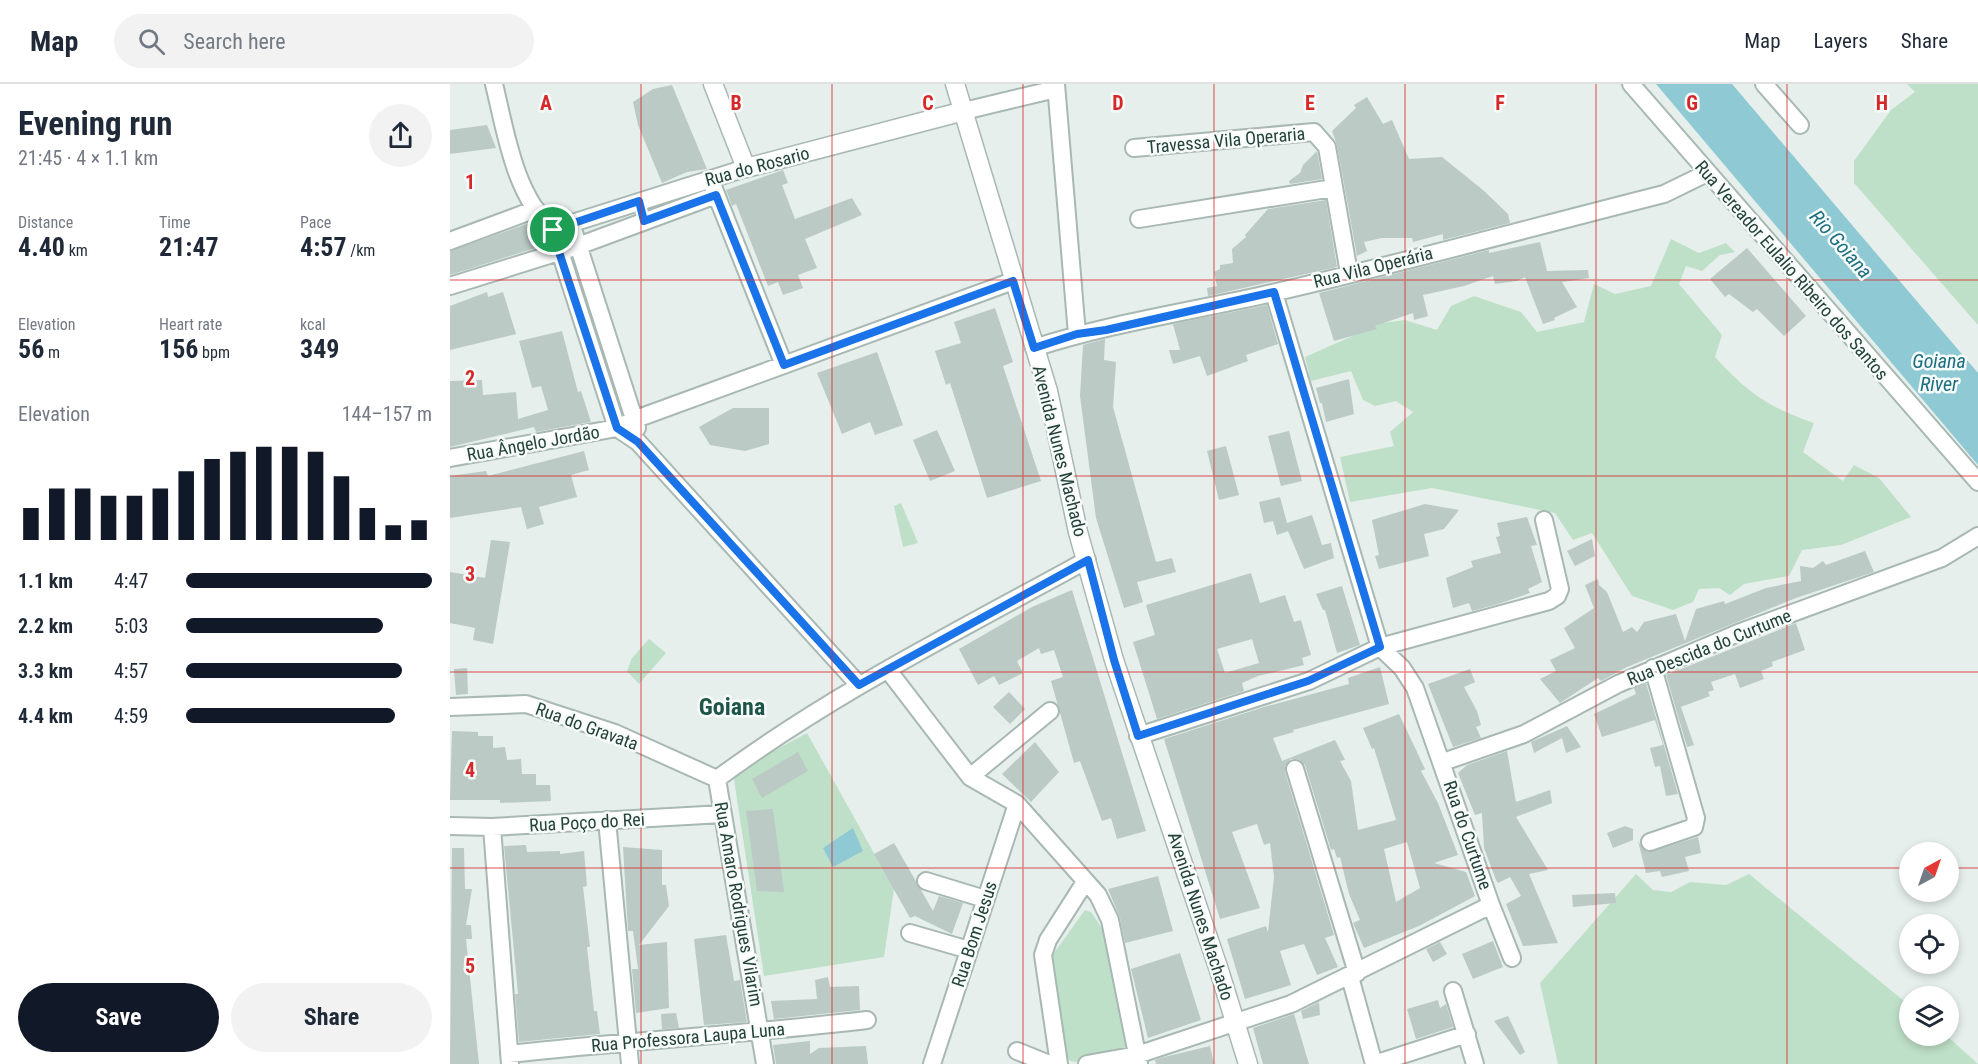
<!DOCTYPE html>
<html lang="en">
<head>
<meta charset="utf-8">
<style>
  body { margin:0; font-family:"Roboto Condensed",sans-serif; background:#f2f2f3; color:#1f2937; height:100vh; display:flex; flex-direction:column; font-size:22px; white-space:nowrap }
  * { box-sizing:border-box; margin:0 }
  p { font-size:20px; color:#747a83 }
  .icon { flex:none; width:33px; height:33px; fill:none; stroke:currentColor; stroke-width:2; stroke-linecap:round; stroke-linejoin:round }
  .map { position:relative; flex:1; overflow:hidden }
  .details { display:flex; flex-direction:column; background:#fff; width:450px }
  .details>* { flex:none }
  .needle { width:39px; rotate:40deg }
  .buttons { position:absolute; left:1449px; top:758px; display:grid; gap:12px }
  .buttons a { display:grid; place-items:center; width:60px; height:60px; border-radius:50%; background:#fff; box-shadow:0 3px 9px #0003; font-size:30px }
  .pin { position:absolute; display:grid; place-items:center; width:51px; height:51px; color:#fff; margin:-26px; border:3px solid #fff; border-radius:50%; box-shadow:0 2px 6px #0007 }
  .round { display:grid; place-items:center; flex:none; width:63px; height:63px; border-radius:32px; background:#f2f2f3 }
  .head { display:flex; align-items:center; justify-content:space-between; height:102px; padding:0 18px }
  h1 { font-size:33px; font-weight:700; line-height:45px }
  .figures { display:grid; grid-template-columns:repeat(3,1fr); gap:9px; height:102px; padding:6px 18px }
  .figures div { display:grid; align-content:center }
  .figures b { font-size:26px; font-weight:700 }
  .figures small { font-size:16px; font-weight:400 }
  .figures p { font-size:16px }
  .chart { height:168px; padding:12px 18px }
  .chart p { display:flex; justify-content:space-between }
  .chart svg { width:100%; height:108px; margin-top:6px; stroke:#111827; stroke-width:6 }
  .cta { display:flex; gap:12px; margin-top:auto; padding:12px 18px }
  .cta a { flex:1; height:69px; border-radius:36px; background:#111827; color:#fff; font-size:24px; font-weight:700; line-height:69px; text-align:center }
  .cta a+a { background:#f2f2f3; color:#1f2937 }
  ul { padding:0 18px; list-style:none; font-size:20px }
  li { display:grid; grid-template-columns:96px 72px 1fr; align-items:center; height:45px }
  li i { height:15px; border-radius:8px; background:#111827 }
  header { display:flex; align-items:center; gap:36px; box-sizing:border-box; height:84px; padding:0 30px; background:#fff; border-bottom:2px solid #e0e1e3 }
  header strong { font-size:28px }
  nav { display:flex; gap:33px; margin-inline-start:auto; font-size:21px }
  .search { width:420px; height:54px; background:#f2f2f3; display:flex; align-items:center; gap:15px; box-sizing:border-box; padding:0 21px; border-radius:33px; color:#747a83; font-size:22px }
  main { display:flex; flex:1; min-height:0 }
  .map>svg:first-child { display:block }
  .green { fill:#bfe0c8 }
  .water { fill:#8ec9d4 }
  .building { fill:#bbcac4; fill-rule:evenodd }
  .lines { fill:none; stroke-linecap:round; stroke-linejoin:round }
  .minor-casing { stroke:#a8b8b2; stroke-width:20 }
  .tertiary-casing { stroke:#a8b8b2; stroke-width:21 }
  .minor { stroke:#fff; stroke-width:16 }
  .tertiary { stroke:#fff; stroke-width:18 }
  .route-casing { stroke:#fff; stroke-width:12 }
  .route { stroke:#1a73e8; stroke-width:8 }
  .grid { fill:none; stroke:#d62828; stroke-width:1.5; stroke-opacity:0.55 }
  .labels { text-anchor:middle; dominant-baseline:central; stroke-width:5; stroke-linejoin:round; paint-order:stroke }
  .street-label { font-size:18px; fill:#24423a; stroke:#f7fbf9 }
  .water-label { font-size:20px; font-style:italic; fill:#1c6f80; stroke:#f7fbf9 }
  .district-label { font-size:24px; font-weight:bold; fill:#1f5548; stroke:#f7fbf9 }
  .grid-label { font-size:20px; text-anchor:middle; font-weight:bold; fill:#d62828; stroke:#f7fbf9; stroke-width:5; stroke-linejoin:round; paint-order:stroke }
</style>
</head>
<body>
<header>
<strong>Map</strong>
<div class="search"><svg class="icon" aria-label="search" viewBox="0 0 24 24"><circle cx="10" cy="10" r="6"/><path d="M15 15l6 6"/></svg>Search here</div>
<nav><a>Map</a><a>Layers</a><a>Share</a></nav>
</header>
<main>
<section class="details">
<div class="head"><div><h1>Evening run</h1><p>21:45 · 4 × 1.1 km</p></div><a class="round"><svg class="icon" aria-label="share" viewBox="0 0 24 24"><path d="M12 15V3M7 8l5-5 5 5M5 13v7h14v-7"/></svg></a></div>
<div class="figures">
<div><p>Distance</p><b>4.40<small> km</small></b></div>
<div><p>Time</p><b>21:47</b></div>
<div><p>Pace</p><b>4:57<small> /km</small></b></div>
</div>
<div class="figures">
<div><p>Elevation</p><b>56<small> m</small></b></div>
<div><p>Heart rate</p><b>156<small> bpm</small></b></div>
<div><p>kcal</p><b>349</b></div>
</div>
<div class="chart"><p><span>Elevation</span>144–157 m</p>
<svg viewBox="0 0 160 44" preserveAspectRatio="none"><path d="M5 44V31M15 44V23M25 44V23M35 44V26M45 44V26M55 44V23M65 44V16M75 44V11M85 44V8M95 44V6M105 44V6M115 44V8M125 44V18M135 44V31M145 44V38M155 44V36"/></svg>
</div>
<ul>
<li><b>1.1 km</b>4:47<i style="width:100%"></i></li>
<li><b>2.2 km</b>5:03<i style="width:80%"></i></li>
<li><b>3.3 km</b>4:57<i style="width:88%"></i></li>
<li><b>4.4 km</b>4:59<i style="width:85%"></i></li>
</ul>
<div class="cta"><a>Save</a><a>Share</a></div>
</section>
<div class="map">
<svg width="1528" height="980" viewBox="0 0 1528 980">
  <rect width="100%" height="100%" fill="#e6efeb"/>
  <!-- green -->
  <path class="green" d="M 1457,0 L 1528,0 L 1528,241 L 1404,99 L 1404,77 L 1441,26 L 1465,8 Z
    M 1221,155 L 1249,169 L 1276,159 L 1285,168 L 1270,171 L 1252,187 L 1236,182 L 1229,200 L 1272,251 L 1265,273 C 1298,309 1318,323 1364,339 L 1353,368 L 1393,397 L 1404,381 L 1429,394 L 1461,433 L 1391,461 L 1352,466 L 1339,492 L 1294,500 L 1280,511 L 1269,504 L 1249,505 L 1243,518 L 1223,526 L 1182,512 L 1142,449 L 1123,456 L 1105,429 L 982,404 L 900,418 L 890,373 L 944,362 L 940,348 L 963,328 L 946,317 L 925,322 L 913,316 L 901,287 L 861,297 L 855,273 L 932,239 L 955,236 L 987,246 L 1001,222 L 1024,212 L 1071,228 L 1087,248 L 1134,238 L 1144,200 L 1165,210 L 1201,202 Z
    M 451,419 L 468,459 L 453,463 L 444,422 Z
    M 199,555 L 216,569 L 189,600 L 177,587 L 182,574 Z
    M 357,649 L 444,805 L 434,873 L 314,892 L 283,689 Z
    M 1186,790 L 1203,806 L 1221,808 L 1240,798 L 1276,801 L 1299,790 L 1459,921 L 1460,951 L 1496,951 L 1528,980 L 1108,980 L 1090,899 Z
    M 635,826 L 641,828 L 654,847 L 676,963 L 672,968 L 624,978 L 614,974 L 599,876 Z"/>
  <!-- water -->
  <path class="water" d="M 1206,0 L 1282,0 L 1528,289 L 1528,381 Z
    M 403,744 L 413,767 L 383,783 L 373,764 Z"/>
  <!-- building -->
  <path class="building" d="M 222,1 L 257,85 L 237,88 L 212,99 L 188,41 L 183,18 L 203,5 Z
    M 917,13 L 933,40 L 942,36 L 959,75 L 992,73 L 1033,106 L 1058,130 L 1060,139 L 993,156 L 993,150 L 963,158 L 962,154 L 932,154 L 914,158 L 917,167 L 907,172 L 887,61 L 882,47 L 906,24 L 904,21 Z
    M 37,41 L 46,64 L 0,70 L 0,46 Z
    M 867,67 L 872,95 L 840,100 L 839,97 L 850,89 L 853,81 Z
    M 333,86 L 338,99 L 332,101 L 345,135 L 402,114 L 412,131 L 355,155 L 367,184 L 348,191 L 353,204 L 333,211 L 328,198 L 318,202 L 286,120 L 282,122 L 276,106 Z
    M 876,116 L 887,183 L 758,212 L 757,204 L 767,202 L 764,188 L 770,185 L 770,181 L 783,179 L 782,165 L 796,153 L 795,151 L 818,125 Z
    M 82,138 L 91,148 L 95,161 L 0,191 L 0,167 Z
    M 1090,158 L 1097,187 L 1138,186 L 1139,194 L 1112,198 L 1127,223 L 1104,234 L 1105,236 L 1093,240 L 1075,193 L 1067,197 L 1045,200 L 1043,192 L 1014,202 L 973,211 L 978,232 L 964,236 L 963,229 L 925,242 L 927,245 L 884,257 L 869,209 L 1039,166 L 1039,169 Z
    M 1297,164 L 1356,232 L 1334,252 L 1307,225 L 1303,228 L 1279,210 L 1275,213 L 1260,195 Z
    M 37,208 L 38,213 L 53,208 L 66,250 L 0,266 L 0,222 Z
    M 817,221 L 828,260 L 796,271 L 798,277 L 757,292 L 750,272 L 723,280 L 719,266 L 730,266 L 723,240 Z
    M 545,224 L 563,278 L 553,282 L 591,397 L 537,414 L 500,299 L 496,301 L 485,267 L 511,259 L 504,238 Z
    M 112,247 L 128,308 L 131,307 L 141,338 L 86,348 L 84,343 L 0,363 L 0,297 L 32,296 L 33,311 L 66,308 L 68,335 L 98,326 L 91,302 L 82,304 L 69,257 Z
    M 655,255 L 654,276 L 666,278 L 663,323 L 706,478 L 722,474 L 726,488 L 687,498 L 693,518 L 674,524 L 646,434 L 630,312 L 633,261 Z
    M 427,268 L 453,341 L 425,351 L 420,338 L 392,350 L 367,289 Z
    M 899,295 L 904,330 L 876,338 L 872,319 L 870,319 L 866,304 Z
    M 283,324 L 319,324 L 319,360 L 295,367 L 260,361 L 249,343 Z
    M 487,346 L 505,387 L 480,397 L 463,356 Z
    M 839,347 L 852,397 L 831,402 L 818,352 Z
    M 776,362 L 789,411 L 769,416 L 757,367 Z
    M 134,367 L 139,386 L 121,391 L 127,413 L 89,423 L 94,440 L 77,445 L 71,423 L 0,434 L 0,392 L 36,387 L 38,392 Z
    M 830,413 L 837,439 L 862,431 L 872,461 L 881,459 L 884,474 L 854,485 L 838,447 L 827,451 L 823,437 L 814,439 L 809,418 Z
    M 975,420 L 1009,426 L 994,445 L 974,450 L 979,472 L 929,485 L 925,472 L 929,471 L 922,436 Z
    M 1077,433 L 1087,461 L 1081,462 L 1092,498 L 1078,505 L 1080,509 L 1048,520 L 1022,527 L 1019,519 L 1003,524 L 996,494 L 1023,483 L 1021,477 L 1051,469 L 1046,453 L 1050,452 L 1047,439 Z
    M 1142,455 L 1145,472 L 1125,482 L 1117,467 Z
    M 41,456 L 60,458 L 43,560 L 23,556 L 25,544 L 0,539 L 0,488 L 35,494 Z
    M 1415,467 L 1424,488 L 1346,514 L 1177,583 L 1151,597 L 1148,594 L 1110,619 L 1090,595 L 1106,587 L 1100,576 L 1125,564 L 1114,544 L 1144,524 L 1135,501 L 1148,495 L 1149,501 L 1157,508 L 1173,548 L 1182,543 L 1187,548 L 1194,538 L 1226,530 L 1235,557 L 1246,525 L 1274,517 L 1275,520 L 1316,504 L 1351,497 L 1350,482 L 1363,484 L 1373,477 L 1376,481 Z
    M 801,489 L 810,519 L 835,511 L 844,538 L 851,536 L 861,571 L 852,574 L 854,581 L 808,592 L 792,599 L 794,607 L 707,635 L 683,558 L 705,551 L 696,521 ZM 802,555 L 809,579 L 775,589 L 767,565 Z
    M 892,502 L 910,561 L 887,569 L 875,526 L 873,526 L 866,510 Z
    M 622,506 L 696,747 L 667,755 L 661,734 L 652,737 L 630,677 L 624,679 L 601,597 L 613,593 L 604,566 L 591,570 L 589,564 L 567,577 L 573,589 L 549,601 L 544,592 L 528,601 L 509,565 L 582,523 Z
    M 1346,539 L 1355,566 L 1322,578 L 1323,582 L 1311,587 L 1314,595 L 1290,604 L 1285,590 L 1261,598 L 1264,606 L 1258,608 L 1260,612 L 1231,623 L 1244,661 L 1237,663 L 1216,591 Z
    M 930,583 L 939,620 L 843,646 L 844,648 L 823,654 L 832,677 L 885,656 L 895,676 L 890,677 L 901,697 L 908,746 L 946,736 L 924,664 L 922,665 L 913,644 L 949,630 L 975,685 L 971,687 L 988,719 L 1008,771 L 984,779 L 1016,788 L 1025,812 L 969,842 L 914,864 L 903,839 L 910,836 L 899,810 L 890,773 L 887,774 L 884,765 L 881,766 L 855,681 L 848,675 L 841,675 L 835,682 L 835,688 L 884,851 L 875,854 L 888,883 L 867,891 L 854,860 L 830,867 L 841,901 L 795,915 L 777,855 L 816,842 L 818,848 L 824,793 L 820,759 L 814,761 L 807,740 L 782,748 L 810,824 L 770,835 L 714,655 L 814,623 L 899,600 L 898,594 ZM 957,758 L 970,804 L 946,818 L 934,765 Z
    M 17,584 L 18,610 L 6,611 L 4,585 Z
    M 1020,585 L 1025,598 L 1014,603 L 1027,627 L 1031,641 L 1026,643 L 1031,654 L 1003,663 L 978,600 Z
    M 1196,599 L 1228,710 L 1216,712 L 1210,682 L 1205,683 L 1200,664 L 1213,661 L 1205,636 L 1152,653 L 1144,630 L 1186,610 L 1184,604 Z
    M 559,608 L 575,625 L 560,640 L 543,623 Z
    M 1117,642 L 1131,663 L 1116,669 L 1112,654 L 1084,669 L 1081,658 Z
    M 2,647 L 28,648 L 28,652 L 43,652 L 43,664 L 55,663 L 57,676 L 71,675 L 72,690 L 86,690 L 86,701 L 100,701 L 101,717 L 50,719 L 50,716 L 0,716 Z
    M 585,658 L 609,688 L 581,718 L 552,690 Z
    M 1057,667 L 1066,718 L 1100,706 L 1102,719 L 1066,733 L 1098,786 L 1079,790 L 1108,859 L 1073,862 L 1056,820 L 1071,812 L 1060,793 L 1048,799 L 1046,796 L 1034,764 L 1032,729 L 1025,731 L 1008,689 L 1017,681 Z
    M 348,668 L 358,687 L 312,714 L 302,695 Z
    M 323,725 L 334,808 L 307,807 L 296,727 Z
    M 1175,742 L 1183,745 L 1183,756 L 1163,764 L 1157,749 Z
    M 1248,753 L 1251,769 L 1235,773 L 1239,787 L 1212,793 L 1210,787 L 1196,789 L 1188,757 L 1193,765 L 1199,768 Z
    M 444,759 L 483,827 L 489,812 L 513,819 L 502,850 L 465,832 L 460,834 L 424,770 Z
    M 76,761 L 77,768 L 110,767 L 110,770 L 134,767 L 137,802 L 133,803 L 140,863 L 137,863 L 144,927 L 147,927 L 150,950 L 69,958 L 65,910 L 68,910 L 54,762 Z
    M 173,763 L 212,766 L 212,801 L 216,801 L 219,822 L 189,861 L 217,858 L 219,924 L 186,929 L 182,885 L 188,885 L 183,847 L 178,847 Z
    M 2,764 L 14,764 L 15,805 L 22,805 L 16,841 L 21,841 L 22,855 L 16,855 L 29,980 L 0,980 Z
    M 708,792 L 723,847 L 675,859 L 670,834 L 658,805 Z
    M 1165,809 L 1166,819 L 1123,823 L 1122,811 Z
    M 276,851 L 284,897 L 290,896 L 297,938 L 254,941 L 244,855 Z
    M 1043,857 L 1053,883 L 1023,895 L 1012,870 Z
    M 990,858 L 997,870 L 983,878 L 976,865 Z
    M 730,869 L 751,936 L 698,954 L 681,885 Z
    M 378,893 L 380,903 L 409,902 L 410,926 L 324,935 L 321,917 L 367,915 L 365,896 Z
    M 988,916 L 990,924 L 996,920 L 1003,943 L 966,955 L 957,925 Z
    M 869,918 L 870,931 L 853,935 L 851,927 Z
    M 226,929 L 229,944 L 212,945 L 211,930 Z
    M 844,930 L 859,980 L 813,980 L 803,944 Z
    M 1058,932 L 1075,968 L 1070,971 L 1044,937 Z
    M 360,957 L 360,970 L 369,964 L 416,962 L 418,980 L 326,980 L 323,961 Z
    M 760,962 L 764,980 L 706,980 L 705,976 L 714,973 Z"/>
  <g class="lines">
    <defs>
      <path id="minor" d="M 44,0 C 56,49 64,110 103,146
        M 606,0 L 627,250
        M 1181,0 L 1528,398
        M 1314,0 L 1350,41
        M 514,27 L 606,5
        M 684,64 L 864,48 L 877,63 L 899,189
        M 262,100 L 334,281
        M 689,135 L 883,104
        M 121,139 L 187,344
        M 113,142 L 296,84
        M 103,146 L 167,344 L 188,358 L 409,601
        M 0,157 L 86,125
        M 0,202 L 128,162 L 266,111
        M 584,264 C 661,239 743,227 822,209 C 953,179 1083,143 1214,110 L 1257,89
        M 0,374 L 167,344 L 186,335 L 563,197
        M 438,586 L 520,693 L 567,720 L 648,811 L 660,836 L 689,980
        M 0,623 L 76,620 L 165,649 L 267,695
        M 688,652 L 859,597 L 930,563 L 1099,517 L 1107,512 L 1110,505 L 1094,436
        M 993,678 L 1074,650 L 1168,600 L 1288,549 L 1492,474 L 1528,452
        M 845,685 L 907,889
        M 520,693 L 600,627
        M 267,695 C 383,609 512,545 637,476
        M 267,695 L 315,980
        M 157,736 L 180,980
        M 0,742 L 42,743 L 273,730
        M 42,743 L 60,980
        M 1200,758 L 1244,743 L 1246,734 L 1203,584
        M 476,797 L 535,815
        M 1041,821 L 1062,874
        M 460,849 L 519,866
        M 900,893 L 924,980
        M 1003,907 L 1025,980
        M 567,967 L 599,980
        M 59,970 C 178,957 298,950 417,936
        M 482,980 L 567,720
        M 609,980 L 593,871 L 598,856 L 635,798
        M 637,980 L 687,971 L 841,920 L 1041,821 L 965,604 L 952,584 L 930,563 L 824,209
        M 924,980 L 1017,950"/>
      <path id="tertiary" d="M 263,0 L 296,84 L 514,27
        M 505,0 L 598,307 L 628,448 L 664,576 L 769,886 L 798,980"/>
    </defs>
    <!-- minor casing -->
    <use href="#minor" class="minor-casing"/>
    <!-- tertiary casing -->
    <use href="#tertiary" class="tertiary-casing"/>
    <!-- minor -->
    <use href="#minor" class="minor"/>
    <!-- tertiary -->
    <use href="#tertiary" class="tertiary"/>
  </g>
  <g class="lines">
    <defs>
      <path id="route" d="M 266,111 L 334,281 L 563,197 L 584,264 L 627,250 L 656,246 L 824,208 L 930,563 L 858,597 L 688,652 L 664,576 L 638,476 L 409,601 L 188,358 L 167,344 L 109,168 L 103,146 L 189,117 L 194,137 Z"/>
    </defs>
    <!-- route casing -->
    <use href="#route" class="route-casing"/>
    <!-- route -->
    <use href="#route" class="route"/>
  </g>
  <!-- grid -->
  <path class="grid" d="M 191,0 L 191,980M 382,0 L 382,980M 573,0 L 573,980M 764,0 L 764,980M 955,0 L 955,980M 1146,0 L 1146,980M 1337,0 L 1337,980M 0,196 L 1528,196M 0,392 L 1528,392M 0,588 L 1528,588M 0,784 L 1460,784M 1498,784 L 1528,784"/>
  <g class="labels">
    <!-- street labels -->
    <g class="street-label">
      <text transform="translate(776 56) rotate(-5)">Travessa Vila Operaria</text>
      <text transform="translate(307 82) rotate(-15)">Rua do Rosario</text>
      <text transform="translate(923 183) rotate(-14)">Rua Vila Operária</text>
      <text transform="translate(1342 186) rotate(49)">Rua Vereador Eulalio Ribeiro dos Santos</text>
      <text transform="translate(83 359) rotate(-10)">Rua Ângelo Jordão</text>
      <text transform="translate(610 367) rotate(76)">Avenida Nunes Machado</text>
      <text transform="translate(1259 563) rotate(-22)">Rua Descida do Curtume</text>
      <text transform="translate(137 642) rotate(20)">Rua do Gravata</text>
      <text transform="translate(137 738) rotate(-3)">Rua Poço do Rei</text>
      <text transform="translate(1018 751) rotate(71)">Rua do Curtume</text>
      <text transform="translate(289 820) rotate(80)">Rua Amaro Rodrigues Vilarim</text>
      <text transform="translate(751 832) rotate(72)">Avenida Nunes Machado</text>
      <text transform="translate(524 850) rotate(-72)">Rua Bom Jesus</text>
      <text transform="translate(238 953) rotate(-5)">Rua Professora Laupa Luna</text>
    </g>
    <!-- water labels -->
    <g class="water-label">
      <text transform="translate(1391 160) rotate(49)">Rio Goiana</text>
      <text x="1489" y="277">Goiana<tspan x="1489" dy="23">River</tspan></text>
    </g>
    <!-- district labels -->
    <g class="district-label">
      <text x="282" y="623">Goiana</text>
    </g>
  </g>
  <g class="grid-label">
    <text x="96" y="26">A</text>
    <text x="286" y="26">B</text>
    <text x="478" y="26">C</text>
    <text x="668" y="26">D</text>
    <text x="860" y="26">E</text>
    <text x="1050" y="26">F</text>
    <text x="1242" y="26">G</text>
    <text x="1432" y="26">H</text>
    <text x="20" y="105">1</text>
    <text x="20" y="301">2</text>
    <text x="20" y="497">3</text>
    <text x="20" y="693">4</text>
    <text x="20" y="889">5</text>
  </g>
</svg>
<div class="buttons">
<a><svg class="needle" viewBox="-14 -14 28 28"><path d="M0-13l5 13h-10z" fill="#e53935"/><path d="M0 13l5-13h-10z" fill="#747a83"/></svg></a>
<a><svg class="icon" aria-label="locate" viewBox="0 0 24 24"><circle cx="12" cy="12" r="6"/><path d="M12 2v4M12 18v4M2 12h4M18 12h4"/></svg></a>
<a><svg class="icon" aria-label="layers" viewBox="0 0 24 24"><path d="M12 4l9 5-9 5-9-5zM3 14l9 5 9-5"/></svg></a>
</div>
<div class="pin" style="left:103px;top:146px;background:#1e9e55"><svg class="icon" aria-label="arrive" viewBox="0 0 24 24"><path d="M6 21V4h12l-3 4 3 4H6"/></svg></div>
</div>
</main>
</body>
</html>
